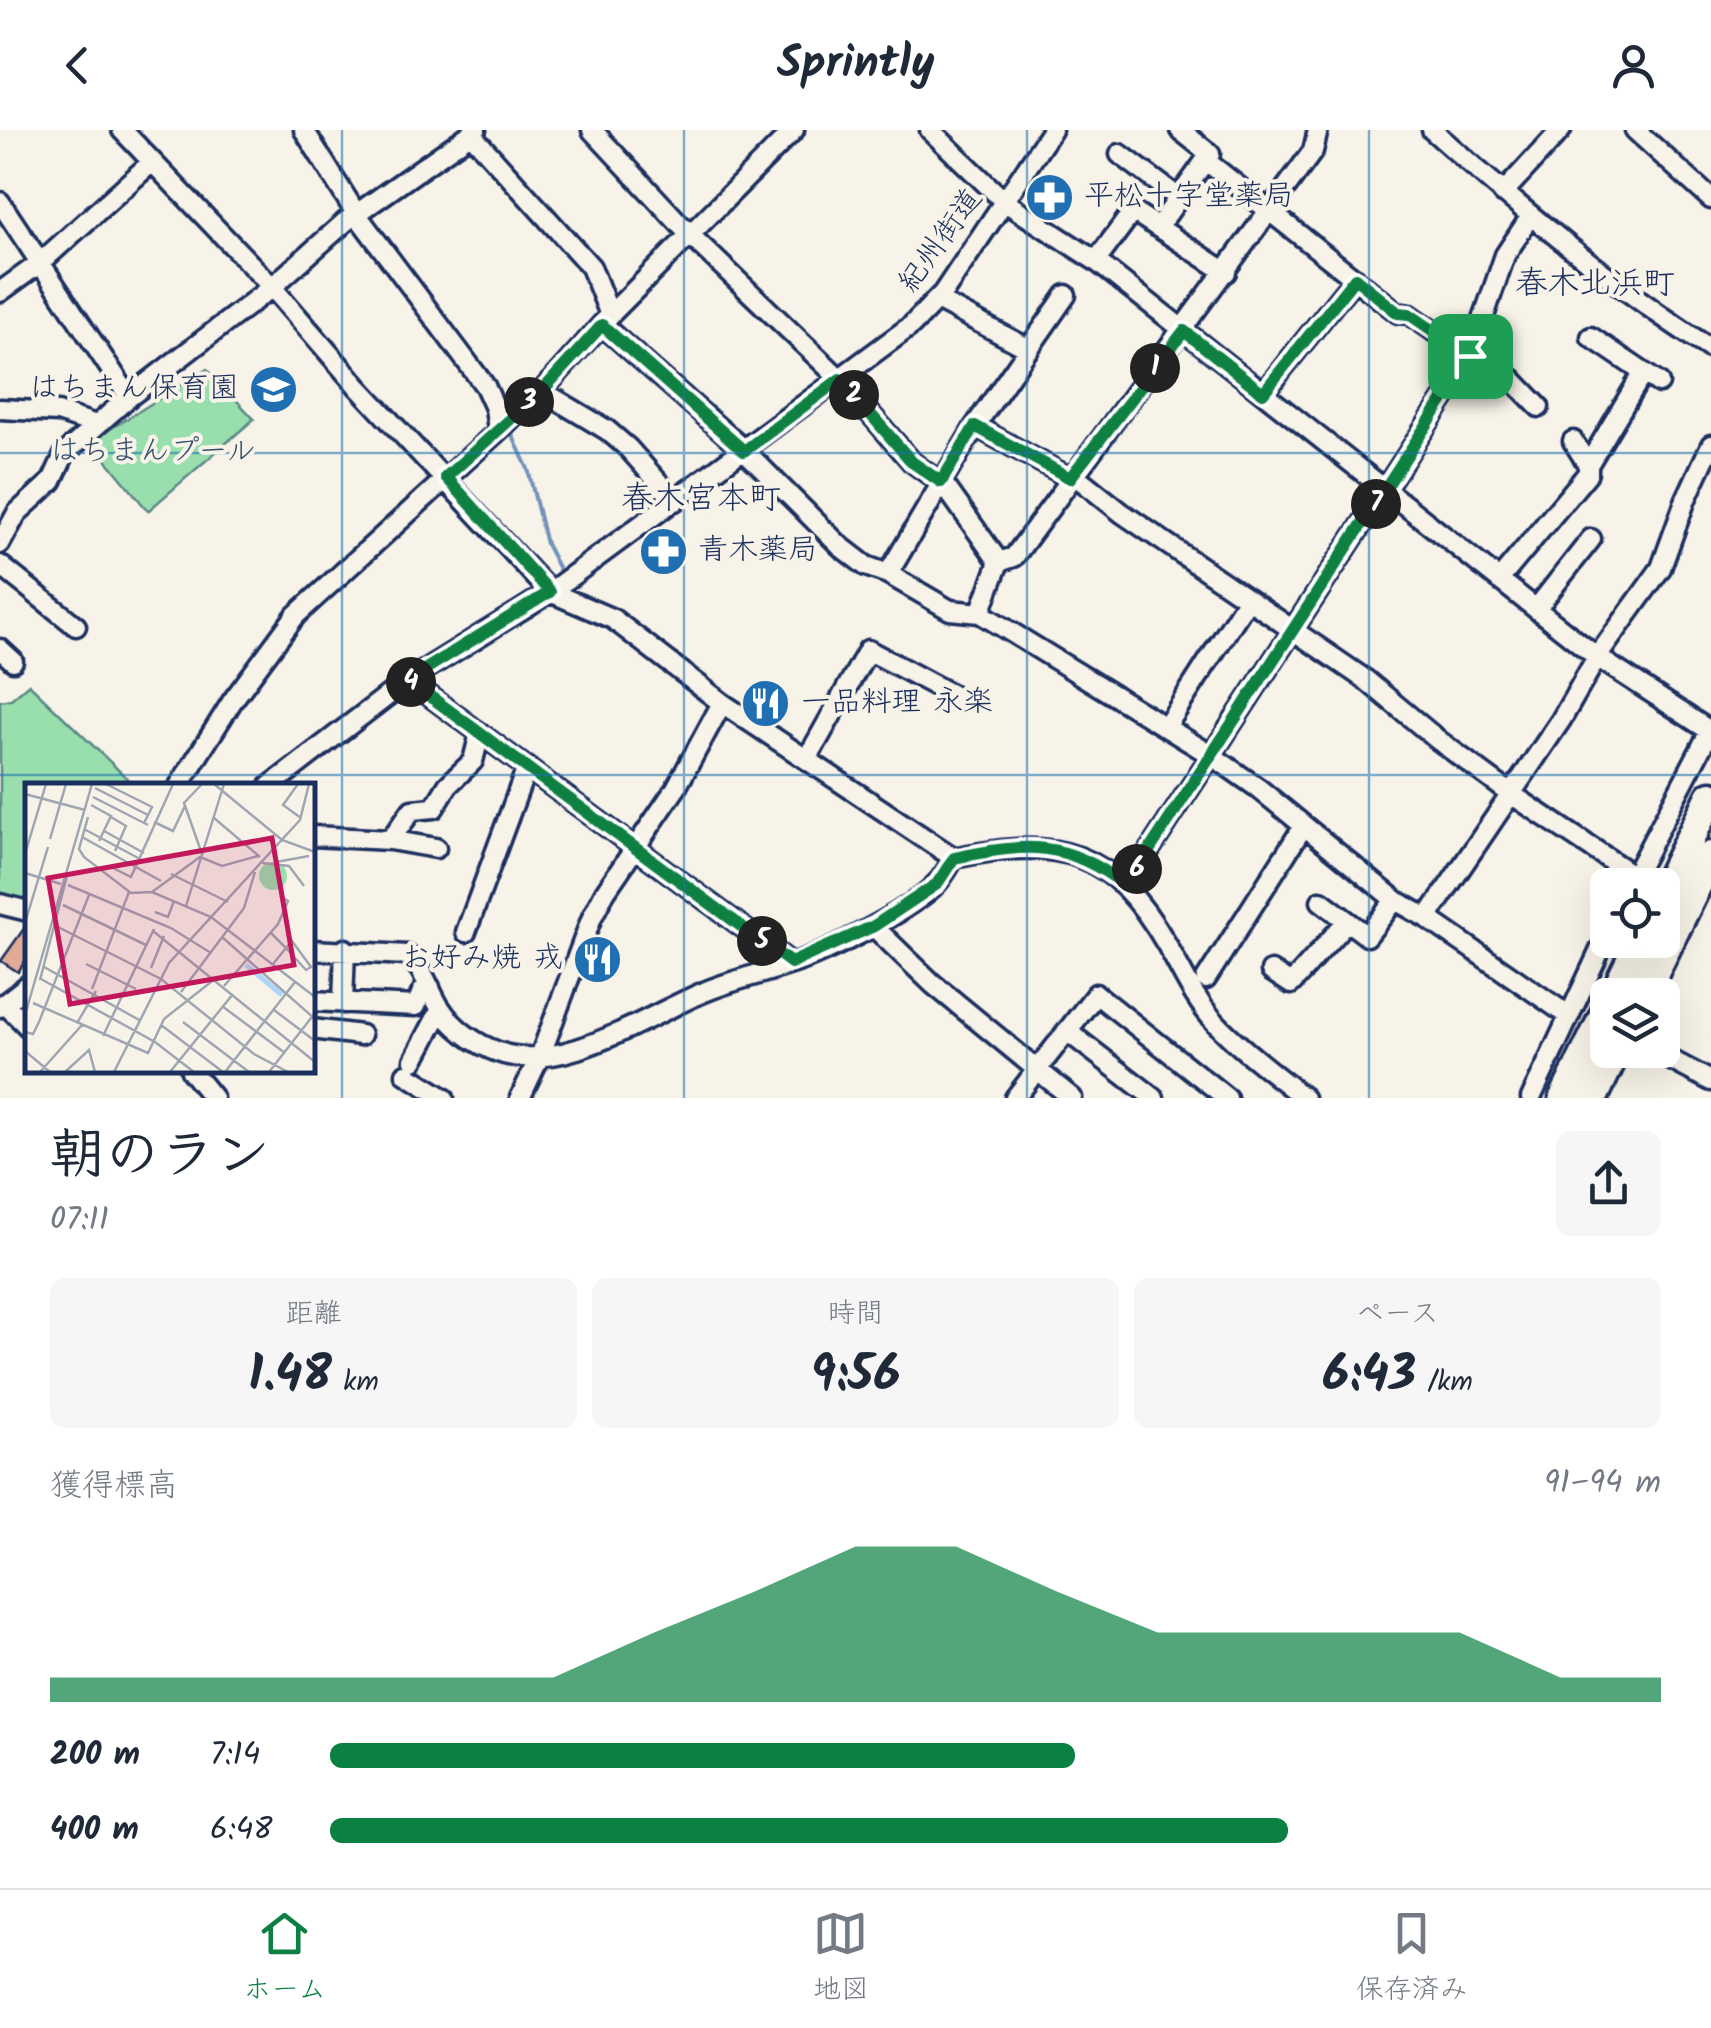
<!DOCTYPE html>
<html lang="ja">
<head>
<meta charset="utf-8">
<style>
  body { margin:0; font-family:Kalam,"Klee One",sans-serif; background:#f6f6f7; color:#1f2937; height:100vh; display:flex; flex-direction:column; font-size:38px; white-space:nowrap }
  * { box-sizing:border-box; margin:0 }
  p { font-size:32px; color:#747a83 }
  .icon { flex:none; width:55px; height:55px; fill:none; stroke:currentColor; stroke-width:2; stroke-linecap:round; stroke-linejoin:round }
  .map { position:relative; height:968px; overflow:hidden }
  .drawer { display:flex; flex-direction:column; background:#fff; flex:1 }
  .drawer>* { flex:none }
  .controls { position:absolute; left:1590px; top:738px; display:grid; gap:20px }
  .controls a { display:grid; place-items:center; width:90px; height:90px; border-radius:15px; background:#fff; box-shadow:0 10px 40px #0002; font-size:50px }
  .pin { position:absolute; display:grid; place-items:center; width:85px; height:85px; color:#fff; margin:-42px; border-radius:20px; box-shadow:0 5px 15px #0006 }
  .km { position:absolute; width:50px; height:50px; margin:-25px; border-radius:50%; background:#222; color:#fff; font-size:28px; line-height:50px; text-align:center }
  .round { display:grid; place-items:center; flex:none; width:105px; height:105px; border-radius:15px; background:#f6f6f7 }
  .overview { display:flex; align-items:center; justify-content:space-between; height:170px; padding:0 50px }
  h1 { font-size:55px; font-weight:800; line-height:75px }
  .figures { display:grid; grid-template-columns:repeat(3,1fr); gap:15px; height:170px; padding:10px 50px }
  .figures div { display:grid; align-content:center; border-radius:15px; background:#f6f6f7; text-align:center }
  .figures b { font-size:50px; font-weight:800 }
  .figures small { font-size:28px; font-weight:400 }
  .figures p { font-size:28px }
  .chart { height:280px; padding:20px 50px }
  .chart p { display:flex; justify-content:space-between }
  .chart svg { width:100%; height:180px; margin-top:10px; fill:#0b8043; opacity:.7 }
  ul { padding:0 50px; list-style:none; font-size:32px }
  li { display:grid; grid-template-columns:160px 120px 1fr; align-items:center; height:75px }
  li i { height:25px; border-radius:12px; background:#0b8043 }
  header { display:flex; justify-content:space-between; align-items:center; height:130px; padding:0 50px; background:#fff; font-size:45px; font-weight:800 }
  .tab-bar { display:flex; justify-content:space-around; align-items:center; height:140px; border-top:2px solid #e0e1e3; background:#fff; font-size:28px; color:#747a83 }
  .tab-bar a { display:grid; justify-items:center; gap:5px }
  .tab-bar .active { color:#0b8043 }
  .map>svg:first-child { display:block }
  .green { fill:#98dfad; stroke:#5a8786; stroke-width:2.5 }
  .lines { fill:none; stroke-linecap:round; stroke-linejoin:round }
  .stream { stroke:#7392ba; stroke-width:4 }
  .building { fill:#e1ab97; stroke:#1b2f5e; stroke-width:2.5 }
  .street-casing { stroke:#1b2f5e; stroke-width:25 }
  .primary-casing { stroke:#1b2f5e; stroke-width:35 }
  .street { stroke:#f7f3e8; stroke-width:18 }
  .primary { stroke:#f7f3e8; stroke-width:28 }
  .route-casing { stroke:#fff; stroke-width:20 }
  .route { stroke:#0b8043; stroke-width:12 }
  .grid { fill:none; stroke:#1f6fb2; stroke-width:2.5; stroke-opacity:0.55 }
  .labels { text-anchor:middle; dominant-baseline:central; stroke-width:8; stroke-linejoin:round; paint-order:stroke }
  .poi-label { font-size:30px; fill:#1b2f5e; stroke:#f7f3e8; text-anchor:start }
  .street-label { font-size:30px; fill:#1b2f5e; stroke:#f7f3e8 }
  .park-label { font-size:30px; fill:#34526e; stroke:#f7f3e8 }
  .neighbourhood-label { font-size:32px; fill:#1b2f5e; stroke:#f7f3e8 }
  .inset-river { fill:none; stroke:#aed4f7; stroke-width:5 }
  .inset-road { fill:none; stroke:#9fa5b1; stroke-width:2.5 }
  .view { fill:#c2185b; fill-opacity:0.15; stroke:#c2185b; stroke-width:5 }
  .inset-edge { fill:none; stroke:#1b2f5e; stroke-width:5 }
</style>
</head>
<body>
<header><svg class="icon" aria-label="back" viewBox="0 0 24 24"><path d="M15 5l-7 7 7 7"/></svg>Sprintly<svg class="icon" aria-label="person" viewBox="0 0 24 24"><circle cx="12" cy="8" r="4"/><path d="M4 21q1-7 8-7t8 7"/></svg></header>
<div class="map">
<svg width="1711" height="968" viewBox="0 0 1711 968">
  <rect width="100%" height="100%" fill="#f7f3e8"/>
  <filter id="ink" filterUnits="userSpaceOnUse"><feTurbulence type="fractalNoise" baseFrequency=".01" numOctaves="2"/><feDisplacementMap in="SourceGraphic" scale="20" xChannelSelector="R" yChannelSelector="G"/><feConvolveMatrix kernelMatrix="1 2 1 2 8 2 1 2 1" color-interpolation-filters="sRGB"/></filter>
  <g filter="url(#ink)">
    <!-- green -->
    <path class="green" d="M 207,239 L 254,289 L 148,381 L 91,311 Z
      M 29,554 L 134,655 L 28,656 L 27,771 L 0,769 L 0,571 L 11,569 Z"/>
    <g class="lines">
      <!-- stream -->
      <path class="stream" d="M 510,300 L 528,339 L 546,414 L 561,443"/>
    </g>
    <!-- building -->
    <path class="building" d="M 28,793 L 28,827 L 18,842 L 1,831 Z"/>
    <g class="lines">
      <defs>
        <path id="street" d="M 122,0 L 272,157 L 359,258 L 550,462 L 613,489 L 722,573 L 954,728
          M 304,0 L 357,85 L 485,256 L 495,278 L 498,300
          M 592,0 L 690,105 L 840,249 L 912,332 L 945,356 L 999,432
          M 930,0 L 1005,72 L 1096,131 L 1597,527 L 1710,601
          M 1432,0 C 1520,78 1611,155 1711,219
          M 1635,0 L 1711,69
          M 471,4 L 591,137 L 610,185
          M 1120,24 L 1179,68
          M 1205,30 L 1398,183 L 1409,184 L 1470,226 L 1512,249 L 1539,277
          M 1503,63 L 1561,0
          M 0,72 L 129,267
          M 1158,97 L 1210,24 L 1180,0
          M 1096,131 L 1133,81 L 1226,142
          M 0,162 L 40,133 L 152,32
          M 937,170 L 1029,219
          M 602,195 L 745,321 L 840,416 L 866,436 L 888,444 L 950,480 L 980,483 L 1211,625 L 1258,658 L 1395,770 L 1427,788 L 1569,886
          M 1591,207 L 1659,253
          M 542,261 L 607,300 L 628,318 L 675,371
          M 1263,263 L 1355,148
          M 0,279 L 58,282 L 96,295
          M 975,296 L 1070,348
          M 1588,335 L 1643,243
          M 1073,344 L 1122,383 L 1366,550 L 1438,610 L 1511,664 L 1634,746
          M 0,414 L 17,383 L 52,351 L 65,323 L 129,267 L 272,157 L 345,92 L 476,0
          M 999,432 L 1014,427 L 1313,21 L 1318,0
          M 0,435 L 76,496
          M 888,444 L 975,296 L 1066,165
          M 1499,450 L 1588,343 L 1588,335 L 1573,311
          M 1536,479 L 1591,409
          M 980,483 L 999,432
          M 0,519 L 13,531
          M 408,550 L 791,833
          M 1166,597 L 1248,469
          M 807,629 L 868,520 L 960,569
          M 179,656 L 233,570 L 296,485 L 542,261 L 610,185 L 794,0
          M 270,656 L 408,550 L 550,462 L 912,195 L 943,163 L 1052,0
          M 312,706 L 390,710 L 436,718
          M 390,710 L 412,680 L 434,678 L 448,655 L 473,631 L 480,603
          M 1630,754 L 1711,599
          M 1126,756 L 1469,230 L 1505,125 L 1531,86
          M 1321,771 L 1367,806 L 1395,770
          M 0,774 L 28,781
          M 1427,788 L 1561,590 L 1597,527 L 1661,438 L 1686,369 L 1711,315
          M 874,797 L 933,854 L 1072,968
          M 466,802 L 527,637
          M 312,820 L 407,825 C 424,838 428,858 439,876 C 452,897 474,913 498,922 C 561,945 646,886 704,862 C 739,847 778,841 813,826 C 846,812 912,779 937,753 C 944,746 949,736 954,728 C 1059,706 1112,719 1167,815 C 1182,841 1195,871 1216,893 C 1242,921 1275,944 1304,968
          M 1271,841 L 1291,854 L 1347,791
          M 1206,849 L 1303,697
          M 312,871 L 416,876 L 422,862 L 430,857
          M 4,873 L 28,897
          M 343,873 L 345,819
          M 0,877 L 28,855
          M 312,899 L 361,905
          M 1067,901 L 1154,968
          M 1652,920 L 1711,951
          M 414,930 L 441,879
          M 191,941 L 213,968
          M 406,944 L 444,968
          M 520,968 L 541,924 L 592,787 L 605,762 L 676,658 L 722,573
          M 1015,968 L 1096,864 L 1227,968
          M 1531,968 L 1608,803"/>
        <path id="primary" d="M 1662,765 L 1711,666
          M 1614,865 L 1641,810
          M 1643,865 L 1711,726
          M 1564,968 L 1608,878
          M 1593,968 L 1616,920"/>
      </defs>
      <!-- street casing -->
      <use href="#street" class="street-casing"/>
      <!-- primary casing -->
      <use href="#primary" class="primary-casing"/>
      <!-- street -->
      <use href="#street" class="street"/>
      <!-- primary -->
      <use href="#primary" class="primary"/>
    </g>
  </g>
  <g class="lines" filter="url(#ink)">
    <defs>
      <path id="route" d="M 1355,148 L 1398,183 L 1409,184 L 1470,226 L 1469,230 L 1126,756 C 1066,709 1025,713 954,728 L 937,754 L 874,796 L 791,833 L 408,550 L 550,462 L 446,347 L 542,261 L 602,195 L 744,321 L 840,249 L 912,332 L 941,352 L 975,296 L 1070,348 L 1184,201 L 1263,263 Z"/>
    </defs>
    <!-- route casing -->
    <use href="#route" class="route-casing"/>
    <!-- route -->
    <use href="#route" class="route"/>
  </g>
  <!-- grid -->
  <path class="grid" d="M 342,0 L 342,968M 684,0 L 684,968M 1027,0 L 1027,968M 1369,0 L 1369,968M 0,323 L 1711,323M 0,645 L 1711,645"/>
  <!-- icons -->
  <defs>
    <symbol id="pharmacy-disc" viewBox="-11 -11 22 22"><circle r="9.5" fill="#1f6fb2" stroke="#f7f3e8"/><path d="M-2-6h4v4h4v4h-4v4h-4v-4h-4v-4h4Z" fill="#fff"/></symbol>
    <symbol id="school-disc" viewBox="-11 -11 22 22"><circle r="9.5" fill="#1f6fb2" stroke="#f7f3e8"/><path d="M0-5L7-2L0 1L-7-2ZM-4 1L0 2.5L4 1V4Q0 6-4 4Z" fill="#fff"/></symbol>
    <symbol id="restaurant-disc" viewBox="-11 -11 22 22"><circle r="9.5" fill="#1f6fb2" stroke="#f7f3e8"/><path d="M-5-6h1v4h1v-4h1v4h1v-4h1v5L-1.5 .5V6h-2V.5L-5-1ZM5-6V6H3V1.5H1.5Q1.5-4 5-6Z" fill="#fff"/></symbol>
  </defs>
  <g fill-rule="evenodd">
    <use href="#pharmacy-disc" x="1022" y="40" width="55" height="55"/>
    <use href="#school-disc" x="246" y="232" width="55" height="55"/>
    <use href="#pharmacy-disc" x="636" y="394" width="55" height="55"/>
    <use href="#restaurant-disc" x="738" y="546" width="55" height="55"/>
    <use href="#restaurant-disc" x="570" y="802" width="55" height="55"/>
  </g>
  <g class="labels">
    <!-- poi labels -->
    <g class="poi-label">
      <text x="1084" y="67">平松十字堂薬局</text>
      <text x="239" y="259" text-anchor="end">はちまん保育園</text>
      <text x="698" y="421">青木薬局</text>
      <text x="801" y="573">一品料理 永楽</text>
      <text x="563" y="829" text-anchor="end">お好み焼 戎</text>
    </g>
    <!-- street labels -->
    <g class="street-label">
      <text transform="translate(941 111) rotate(-54)">紀州街道</text>
    </g>
    <!-- park labels -->
    <g class="park-label">
      <text x="153" y="322">はちまんプール</text>
    </g>
    <!-- neighbourhood labels -->
    <g class="neighbourhood-label">
      <text x="1595" y="154">春木北浜町</text>
      <text x="701" y="369">春木宮本町</text>
    </g>
  </g>
  <!-- overview -->
  <g transform="translate(25 653)">
    <rect width="290" height="290" fill="#f7f3e8"/>
    <path d="M234 93a14 14 0 1 1 28 0a14 14 0 1 1-28 0Z" fill="#98dfad"/>
    <path class="inset-river" d="M 221,182 L 257,212"/>
    <path class="inset-road" d="M 81,1 L 127,24 L 119,40M 177,1 L 159,20 L 177,71M 189,1 L 257,57 L 290,69M 273,1 L 258,22 L 276,35M 70,5 L 123,32M 0,11 L 60,27M 68,14 L 123,42M 66,22 L 86,33 L 74,58M 63,34 L 54,66 L 59,74 L 106,110 L 127,109 L 186,134 L 290,214M 86,34 L 101,43 L 90,68M 189,35 L 235,74M 129,39 L 148,48 L 160,23M 59,46 L 115,76M 79,48 L 119,70M 57,54 L 136,98M 25,56 L 41,1M 0,71 L 21,1M 251,79 L 284,73M 237,80 L 264,83 L 279,103M 86,84 L 106,94 L 148,1M 0,90 L 36,101M 146,91 L 203,119M 43,102 L 146,145 L 186,170M 127,109 L 175,74 L 197,83 L 233,73M 38,122 L 121,162M 161,123 L 199,1M 130,129 L 143,134 L 149,118M 0,140 L 23,64M 31,143 L 136,196 L 229,271 L 263,289M 128,148 L 290,279M 246,150 L 261,165 L 281,187 L 286,184 L 267,158 L 261,165 L 248,181M 197,154 L 290,236M 61,181 L 111,206M 19,184 L 116,238M 126,185 L 139,153M 16,196 L 130,259 L 169,289M 15,197 L 43,89M 199,203 L 253,141 L 263,118 L 255,113M 67,206 L 104,109M 156,209 L 219,125 L 230,89M 8,220 L 123,270 L 139,236 L 191,195M 197,223 L 260,270M 249,227 L 290,258M 0,232 L 67,1M 158,239 L 224,289M 52,240 L 71,208M 136,242 L 198,289M 0,249 L 8,251 L 14,239 L 64,112M 78,253 L 129,146M 0,268 L 25,289M 15,289 L 57,242M 40,289 L 64,267 L 70,289M 89,289 L 144,180 L 275,37 L 284,1M 145,289 L 208,211M 200,289 L 270,199M 244,289 L 290,230"/>
    <path class="view" d="M 247,55 L 269,182 L 45,221 L 23,95 Z"/>
    <rect width="290" height="290" class="inset-edge"/>
  </g>
</svg>
<div class="controls">
<a><svg class="icon" aria-label="locate" viewBox="0 0 24 24"><circle cx="12" cy="12" r="6"/><path d="M12 2v4M12 18v4M2 12h4M18 12h4"/></svg></a>
<a><svg class="icon" aria-label="layers" viewBox="0 0 24 24"><path d="M12 4l9 5-9 5-9-5zM3 14l9 5 9-5"/></svg></a>
</div>
<div class="pin" style="left:1470px;top:226px;background:#1e9e55"><svg class="icon" aria-label="arrive" viewBox="0 0 24 24"><path d="M6 21V4h12l-3 4 3 4H6"/></svg></div>
<b class="km" style="left:1155px;top:238px">1</b>
<b class="km" style="left:854px;top:265px">2</b>
<b class="km" style="left:529px;top:272px">3</b>
<b class="km" style="left:411px;top:552px">4</b>
<b class="km" style="left:762px;top:811px">5</b>
<b class="km" style="left:1137px;top:739px">6</b>
<b class="km" style="left:1376px;top:374px">7</b>
</div>
<section class="drawer">
<div class="overview"><div><h1>朝のラン</h1><p>07:11</p></div><a class="round"><svg class="icon" aria-label="share" viewBox="0 0 24 24"><path d="M12 15V3M7 8l5-5 5 5M5 13v7h14v-7"/></svg></a></div>
<div class="figures">
<div><p>距離</p><b>1.48<small> km</small></b></div>
<div><p>時間</p><b>9:56</b></div>
<div><p>ペース</p><b>6:43<small> /km</small></b></div>
</div>
<div class="chart"><p><span>獲得標高</span>91–94 m</p>
<svg viewBox="0 0 160 44" preserveAspectRatio="none"><path d="M0 44V38L10 38L20 38L30 38L40 38L50 38L60 27L70 17L80 6L90 6L100 17L110 27L120 27L130 27L140 27L150 38L160 38V44z"/></svg>
</div>
<ul>
<li><b>200 m</b>7:14<i style="width:56%"></i></li>
<li><b>400 m</b>6:48<i style="width:72%"></i></li>
</ul>
</section>
<nav class="tab-bar">
<a class="active"><svg class="icon" aria-label="home" viewBox="0 0 24 24"><path d="M3 11l9-7 9 7M6 9v11h12V9"/></svg>ホーム</a>
<a><svg class="icon" aria-label="map" viewBox="0 0 24 24"><path d="M3 6l6-2 6 2 6-2v14l-6 2-6-2-6 2zM9 4v14M15 6v14"/></svg>地図</a>
<a><svg class="icon" aria-label="saved" viewBox="0 0 24 24"><path d="M7 4h10v16l-5-4-5 4z"/></svg>保存済み</a>
</nav>
</body>
</html>
